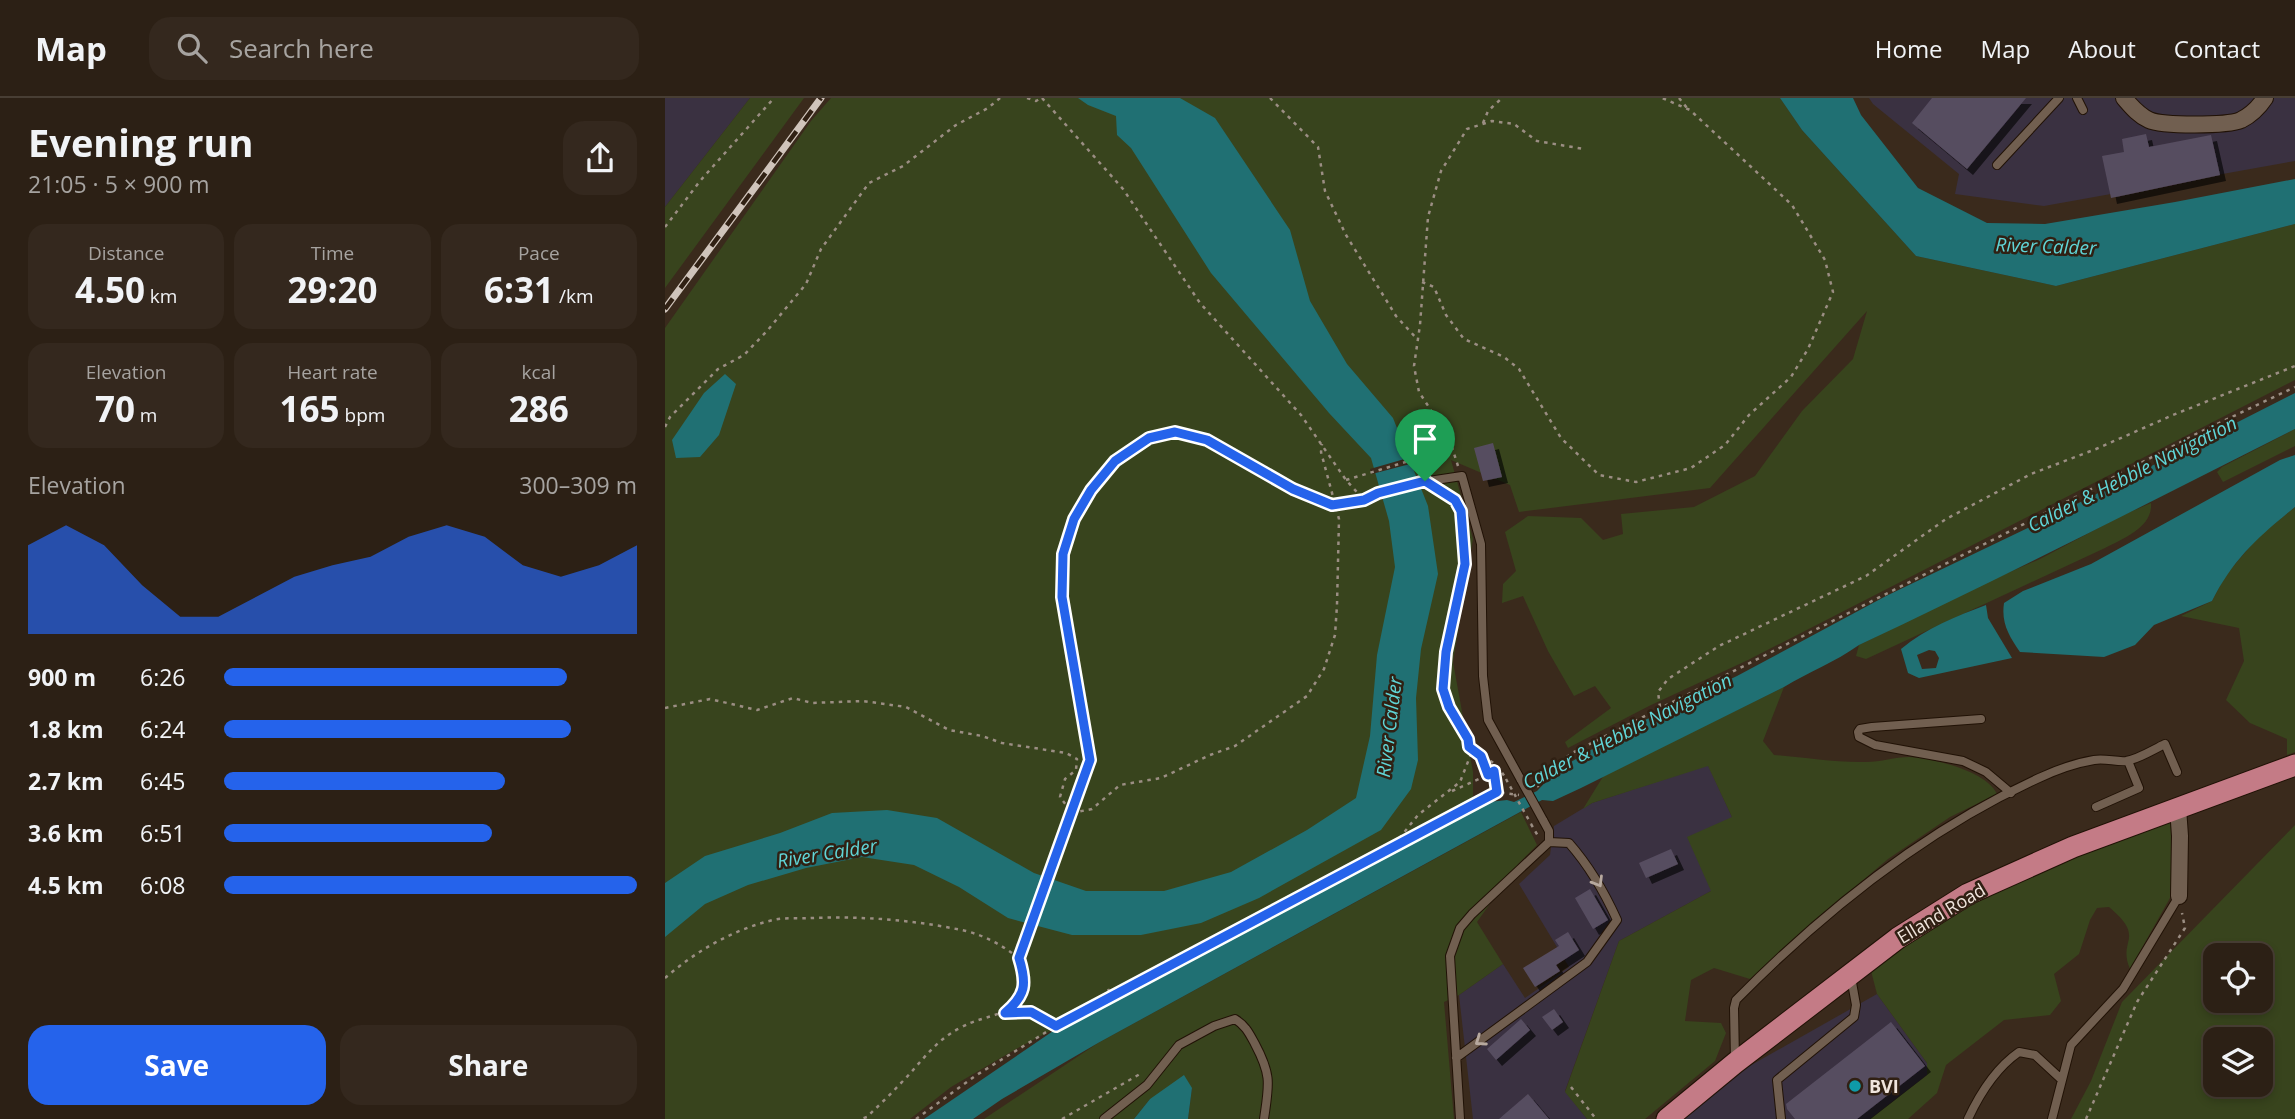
<!DOCTYPE html>
<html lang="en">
<head>
<meta charset="utf-8">
<style>
  body { margin:0; font-family:"Open Sans",sans-serif; background:#34281e; color:#f1f3f6; height:100vh; display:flex; flex-direction:column; font-size:26px; white-space:nowrap }
  * { box-sizing:border-box; margin:0 }
  p { font-size:23px; color:#a6a3a0 }
  .icon { flex:none; width:38px; height:38px; fill:none; stroke:currentColor; stroke-width:2; stroke-linecap:round; stroke-linejoin:round }
  .map { position:relative; flex:1; overflow:hidden }
  .drawer { display:flex; flex-direction:column; background:#2c2015; width:665px }
  .drawer>* { flex:none }
  .fabs { position:absolute; left:1538px; top:845px; display:grid; gap:14px }
  .fabs a { display:grid; place-items:center; width:70px; height:70px; border-radius:14px; background:#2c2015; box-shadow:0 4px 10px #0003,0 0 0 2px #483e34; font-size:35px }
  .pin { position:absolute; display:grid; place-items:center; width:60px; height:60px; color:#fff; margin:-72px -30px; border-radius:50% 50% 50% 0; rotate:-45deg; box-shadow:0 0 7px #0007 }
  .pin .icon { rotate:45deg }
  .round { display:grid; place-items:center; flex:none; width:74px; height:74px; border-radius:21px; background:#34281e }
  .head { display:flex; align-items:center; justify-content:space-between; height:119px; padding:0 28px }
  h1 { font-size:38px; font-weight:700; line-height:52px }
  .figures { display:grid; grid-template-columns:repeat(3,1fr); gap:10px; height:119px; padding:7px 28px }
  .figures div { display:grid; align-content:center; border-radius:18px; background:#34281e; text-align:center }
  .figures b { font-size:35px; font-weight:700 }
  .figures small { font-size:19px; font-weight:400 }
  .figures p { font-size:19px }
  .chart { height:196px; padding:14px 28px }
  .chart p { display:flex; justify-content:space-between }
  .chart svg { width:100%; height:126px; margin-top:7px; fill:#2563eb; opacity:.7 }
  .cta { display:flex; gap:14px; margin-top:auto; padding:14px 28px }
  .cta a { flex:1; height:80px; border-radius:21px; background:#2563eb; color:#fff; font-size:28px; font-weight:700; line-height:80px; text-align:center }
  .cta a+a { background:#34281e; color:#f1f3f6 }
  ul { padding:0 28px; list-style:none; font-size:23px }
  li { display:grid; grid-template-columns:112px 84px 1fr; align-items:center; height:52px }
  li i { height:18px; border-radius:9px; background:#2563eb }
  header { display:flex; align-items:center; gap:42px; box-sizing:border-box; height:98px; padding:0 35px; background:#2c2015; border-bottom:2px solid #483e34 }
  header strong { font-size:33px }
  nav { display:flex; gap:38px; margin-inline-start:auto; font-size:24px }
  .search { width:490px; height:63px; background:#34281e; display:flex; align-items:center; gap:18px; box-sizing:border-box; padding:0 24px; border-radius:21px; color:#a6a3a0; font-size:26px }
  main { display:flex; flex:1; min-height:0 }
  .map>svg:first-child { display:block }
  .industrial { fill:#3a3141 }
  .green { fill:#38441d; fill-rule:evenodd }
  .water { fill:#207073; fill-rule:evenodd }
  .pier { fill:#3a2a1c }
  .building { fill:#574d60; filter:url(#shadow) }
  .lines { fill:none; stroke-linecap:round; stroke-linejoin:round }
  .lane-casing { stroke:#211206; stroke-width:10 }
  .street-casing { stroke:#211206; stroke-width:18 }
  .primary-casing { stroke:#211206; stroke-width:23 }
  .path { stroke:#9b8e83; stroke-width:2.5; stroke-dasharray:3.5 5; stroke-linecap:butt }
  .lane { stroke:#715f50; stroke-width:8 }
  .street { stroke:#715f50; stroke-width:16 }
  .primary { stroke:#c47b86; stroke-width:21 }
  .rail-casing { stroke:#d0c4bb; stroke-width:7 }
  .rail { stroke:#302013; stroke-width:4.5; stroke-dasharray:13; stroke-linecap:butt }
  .lane-bridge-casing { stroke:#211206; stroke-width:10; stroke-linecap:butt }
  .path-bridge { stroke:#9b8e83; stroke-width:2.5; stroke-dasharray:3.5 5; stroke-linecap:butt }
  .lane-bridge { stroke:#715f50; stroke-width:8 }
  .oneway { stroke:#b7a99e }
  .route-casing { stroke:#fff; stroke-width:14 }
  .route { stroke:#2563eb; stroke-width:9 }
  .culture-dot { fill:#0f9aa8; stroke:#302013; stroke-width:2.5 }
  .labels { text-anchor:middle; dominant-baseline:central; stroke-width:5; stroke-linejoin:round; paint-order:stroke }
  .street-label { font-size:18px; fill:#f0e5dd; stroke:#302013 }
  .poi-label { font-size:18px; font-weight:bold; fill:#f0e5dd; stroke:#302013; text-anchor:start }
  .water-label { font-size:19px; font-style:italic; fill:#60d5d7; stroke:#302013 }
</style>
</head>
<body>
<header>
<strong>Map</strong>
<div class="search"><svg class="icon" aria-label="search" viewBox="0 0 24 24"><circle cx="10" cy="10" r="6"/><path d="M15 15l6 6"/></svg>Search here</div>
<nav><a>Home</a><a>Map</a><a>About</a><a>Contact</a></nav>
</header>
<main>
<section class="drawer">
<div class="head"><div><h1>Evening run</h1><p>21:05 · 5 × 900 m</p></div><a class="round"><svg class="icon" aria-label="share" viewBox="0 0 24 24"><path d="M12 15V3M7 8l5-5 5 5M5 13v7h14v-7"/></svg></a></div>
<div class="figures">
<div><p>Distance</p><b>4.50<small> km</small></b></div>
<div><p>Time</p><b>29:20</b></div>
<div><p>Pace</p><b>6:31<small> /km</small></b></div>
</div>
<div class="figures">
<div><p>Elevation</p><b>70<small> m</small></b></div>
<div><p>Heart rate</p><b>165<small> bpm</small></b></div>
<div><p>kcal</p><b>286</b></div>
</div>
<div class="chart"><p><span>Elevation</span>300–309 m</p>
<svg viewBox="0 0 160 44" preserveAspectRatio="none"><path d="M0 44V13L10 6L20 13L30 27L40 38L50 38L60 31L70 24L80 20L90 17L100 10L110 6L120 10L130 20L140 24L150 20L160 13V44z"/></svg>
</div>
<ul>
<li><b>900 m</b>6:26<i style="width:83%"></i></li>
<li><b>1.8 km</b>6:24<i style="width:84%"></i></li>
<li><b>2.7 km</b>6:45<i style="width:68%"></i></li>
<li><b>3.6 km</b>6:51<i style="width:65%"></i></li>
<li><b>4.5 km</b>6:08<i style="width:100%"></i></li>
</ul>
<div class="cta"><a>Save</a><a>Share</a></div>
</section>
<div class="map">
<svg width="1630" height="1021" viewBox="0 0 1630 1021">
  <defs>
    <filter id="shadow"><feDropShadow dx="6" dy="6" stdDeviation="0" flood-color="#0009"/></filter>
  </defs>
  <rect width="100%" height="100%" fill="#3a2a1c"/>
  <!-- industrial -->
  <path class="industrial" d="M 0,0 L 85,0 L 0,109 Z
    M 1204,0 L 1630,0 L 1630,63 L 1379,108 L 1290,96 L 1294,76 L 1208,6 Z
    M 1043,667 L 1067,719 L 1046,793 L 954,843 L 900,993 L 922,1021 L 808,1021 L 794,897 L 838,866 L 860,900 L 904,869 L 854,786 L 885,757 L 889,728 L 927,705 Z
    M 1212,896 L 1262,965 L 1262,977 L 1205,1021 L 1017,1021 L 1067,978 Z"/>
  <!-- green -->
  <path class="green" d="M 85,0 L 139,0 L 0,190 L 0,109 Z
    M 166,0 L 1115,0 L 1137,32 L 1251,158 L 1391,188 L 1630,126 L 1630,282 L 1083,562 L 984,608 L 903,650 L 900,644 L 946,610 L 930,588 L 909,598 L 883,553 L 858,498 L 837,505 L 838,486 L 851,473 L 840,434 L 863,418 L 916,420 L 938,442 L 958,436 L 956,416 L 1029,409 L 1090,378 L 1137,313 L 1188,261 L 1202,213 L 1045,390 L 854,414 L 845,387 L 786,362 L 808,441 L 788,564 L 808,674 L 808,712 L 351,951 L 286,989 L 245,1021 L 0,1021 L 0,230 L 146,23 Z
    M 1630,331 L 1630,348 L 1558,384 L 1552,374 L 1557,369 Z
    M 1486,405 C 1488,429 1459,440 1440,450 L 1201,561 L 1191,558 L 1194,547 L 1315,487 L 1375,461 L 1456,418 Z
    M 1630,409 L 1630,654 L 1622,657 L 1622,641 L 1585,625 L 1561,602 L 1579,563 L 1574,530 L 1516,518 L 1547,503 L 1560,478 L 1594,438 Z
    M 1119,589 L 1098,643 L 1109,657 C 1139,659 1171,665 1201,664 C 1216,664 1230,659 1244,659 C 1267,660 1322,673 1332,696 L 1285,719 L 1223,761 L 1125,844 L 1085,881 L 1049,870 L 1026,882 L 1020,923 L 1056,925 L 1061,935 L 1050,963 L 980,1021 L 922,1021 L 900,994 L 954,843 L 1046,793 L 1022,739 L 1067,719 L 1043,668 L 927,705 L 918,711 L 939,677 Z
    M 856,714 L 872,747 L 854,765 L 812,824 L 838,866 L 794,897 L 779,904 L 789,1021 L 523,1021 L 527,990 L 485,1001 L 469,1021 L 319,1021 L 433,945 Z
    M 1505,718 L 1520,744 L 1505,800 L 1465,871 C 1452,841 1482,841 1444,809 L 1432,810 L 1425,822 L 1414,856 L 1389,876 L 1396,903 L 1385,917 L 1339,922 L 1281,967 L 1272,995 L 1243,1021 L 1205,1021 L 1262,977 L 1262,965 L 1212,896 L 1205,869 L 1305,800 Z
    M 1630,727 L 1630,1021 L 1406,1021 L 1426,983 L 1457,904 ZM 1550,858 L 1596,858 L 1596,903 L 1550,903 ZM 1550,942 L 1596,942 L 1596,987 L 1550,987 Z"/>
  <!-- water -->
  <path class="water" d="M 413,0 L 515,0 L 550,20 L 625,132 L 645,203 L 682,266 L 728,320 L 763,408 L 773,476 L 756,551 L 751,600 L 753,662 L 746,691 L 716,732 L 594,800 L 536,825 L 476,837 L 407,837 L 343,820 L 294,789 L 249,767 L 197,759 L 141,770 L 83,787 L 40,806 L 0,839 L 0,785 L 40,758 L 115,735 L 167,715 L 222,712 L 272,720 L 369,775 L 421,793 L 499,793 L 566,774 L 642,732 L 691,700 L 705,638 L 712,557 L 730,469 L 724,423 L 706,360 L 664,315 L 546,175 L 466,50 L 452,37 L 451,18 L 423,7 Z
    M 1115,0 L 1188,0 L 1196,17 L 1253,90 L 1322,125 L 1380,126 L 1510,104 L 1630,81 L 1630,126 L 1391,188 L 1251,158 L 1137,32 Z
    M 60,276 L 71,286 L 54,337 L 35,359 L 11,360 L 7,342 L 39,295 Z
    M 1630,295 L 1630,331 C 1485,404 1341,478 1194,547 C 1170,564 1144,574 1119,589 L 916,690 L 888,703 L 877,702 L 433,945 L 337,1001 L 308,1021 L 259,1021 L 394,929 L 824,704 L 842,702 L 849,704 L 872,693 L 891,673 L 959,632 L 1072,578 L 1221,498 L 1394,415 Z
    M 1630,357 L 1630,409 C 1594,438 1568,461 1547,503 L 1489,527 L 1470,547 L 1439,559 L 1355,554 C 1344,538 1336,525 1339,505 L 1358,493 L 1426,466 L 1615,362 Z
    M 1321,507 L 1323,520 L 1347,560 L 1254,580 L 1243,575 L 1236,551 C 1261,530 1292,518 1321,507 ZM 1264,552 L 1270,553 L 1274,560 L 1271,570 L 1257,571 L 1252,557 Z
    M 519,977 L 527,990 L 523,1021 L 469,1021 L 485,1001 Z"/>
  <!-- pier -->
  <path class="pier" d="M 743,360 L 745,366 L 707,376 L 705,371 Z
    M 755,378 L 759,389 L 715,400 L 712,390 Z"/>
  <!-- building -->
  <path class="building" d="M 1267,0 L 1361,0 L 1302,71 L 1247,25 Z
    M 1481,36 L 1484,49 L 1546,37 L 1555,77 L 1446,100 L 1437,58 L 1459,54 L 1457,41 Z
    M 828,345 L 837,379 L 818,383 L 809,350 Z
    M 1006,751 L 1013,766 L 981,780 L 974,765 Z
    M 925,791 L 943,822 L 928,831 L 910,800 Z
    M 903,834 L 914,852 L 891,867 L 895,873 L 870,889 L 858,870 L 894,848 L 890,842 Z
    M 889,911 L 898,924 L 887,932 L 877,919 Z
    M 856,921 L 865,932 L 831,962 L 822,951 Z
    M 1226,924 L 1260,968 L 1192,1021 L 1130,1021 L 1122,1011 L 1121,1006 Z
    M 863,996 L 884,1021 L 834,1021 Z"/>
  <g class="lines">
    <defs>
      <path id="lane" d="M 1412,0 L 1418,12
        M 1332,67 L 1394,0
        M 757,384 L 797,378 L 816,446 L 818,578 L 823,622 L 856,682
        M 1316,621 L 1207,629 L 1195,631 L 1193,634 L 1194,639 L 1210,647 L 1298,663 L 1321,674 L 1346,695
        M 1431,709 L 1474,690 L 1463,663
        M 791,960 L 922,864 L 952,822 C 939,793 925,769 904,745 L 884,744
        M 1070,962 L 1069,910 L 1071,902 C 1159,813 1259,732 1374,680 C 1391,672 1411,665 1429,662 C 1440,660 1451,664 1461,663 C 1474,661 1489,651 1500,646 L 1512,674
        M 439,1021 L 482,987 L 514,947 L 549,928 L 570,921 C 581,928 584,935 590,946 C 607,978 604,986 599,1021
        M 795,1021 L 785,858 L 795,830 L 807,816 L 884,744 L 884,733 L 878,722
        M 1116,1021 L 1112,982 L 1189,919 L 1191,907 L 1186,879
        M 1303,1021 C 1315,995 1331,970 1354,954 L 1370,957 L 1396,981
        M 1387,1021 L 1406,947 L 1458,891 L 1514,798"/>
      <path id="street" d="M 1459,0 C 1466,8 1473,17 1484,22 C 1497,28 1562,28 1576,22 C 1586,17 1594,9 1600,0
        M 1513,710 L 1515,738 L 1514,798"/>
      <path id="primary" d="M 1002,1021 L 1070,965 L 1233,840 L 1303,796 L 1408,749 L 1630,667"/>
    </defs>
    <!-- lane casing -->
    <use href="#lane" class="lane-casing"/>
    <!-- street casing -->
    <use href="#street" class="street-casing"/>
    <!-- primary casing -->
    <use href="#primary" class="primary-casing"/>
    <!-- path -->
    <path class="path" d="M 362,0 L 371,3 L 376,0
      M 377,0 L 458,91 L 535,205 L 636,317 L 681,382 L 699,402 L 713,395 L 747,386
      M 605,0 L 653,49 L 660,93 L 681,137 L 731,218 L 753,242
      M 1014,0 L 1022,10
      M 818,25 L 823,13 L 837,0
      M 0,129 L 35,83 L 109,0
      M 757,184 L 769,189 L 781,217 L 799,241 L 839,259 L 854,271 L 896,340 L 934,377 L 971,384 L 1026,370 L 1060,347 L 1084,317 L 1126,279 L 1143,251 L 1168,194 L 1160,162 L 1127,107 L 1025,12 L 997,0
      M 0,329 L 5,319 L 53,271 L 79,257 L 102,233 L 141,186 L 156,151 L 204,85 L 238,68 L 291,27 L 323,10 L 335,0
      M 793,368 L 784,340 L 754,294 L 749,268 L 755,227 L 763,119 L 776,73 L 802,31 L 827,23 L 849,26 L 872,43 L 919,51
      M 681,382 L 744,363 L 748,364 L 754,373
      M 777,393 L 790,402 L 794,410
      M 796,420 C 798,435 801,453 800,468 C 796,505 773,556 778,591 C 782,613 802,628 804,650 C 821,662 830,661 841,681
      M 995,609 L 993,594 L 1003,581 L 1054,548 L 1201,478 L 1281,421 L 1366,376 L 1431,351 L 1508,317 L 1630,268
      M 0,610 L 45,601 L 92,612 L 128,600 L 147,605 L 198,603 L 241,609 L 284,632 L 317,638 L 337,645 L 401,655 L 412,661 L 411,672 L 400,681 L 395,699 L 407,715 L 386,766 L 354,860 L 360,889 C 341,924 326,913 295,930 C 269,943 256,965 236,985 C 225,997 213,1008 202,1019 L 196,1021
      M 816,658 L 823,677 L 835,670
      M 829,673 L 832,694
      M 872,689 L 888,670 L 907,655 L 1363,424 L 1535,334 L 1630,289
      M 787,693 L 823,677
      M 407,715 L 425,662 L 397,499 L 398,456 L 409,421 L 426,392 L 450,363 L 484,340 L 510,334 L 542,342 L 628,391 L 667,407 L 699,402
      M 407,715 L 427,711 L 455,687 L 496,680 L 545,657 L 570,648 L 642,598 L 659,571 L 670,537 L 672,507 L 674,421 L 656,354 L 657,346
      M 866,726 L 873,738
      M 729,747 L 753,717 L 795,684 L 806,656 L 805,652
      M 0,880 C 31,853 67,832 108,822 C 120,819 134,821 146,820 C 197,818 251,822 301,833 C 321,838 338,848 354,860
      M 443,891 L 447,899
      M 339,915 L 366,914 L 391,928
      M 906,989 L 931,1021
      M 251,1021 L 310,978 L 391,928 L 832,694 L 854,697
      M 397,1021 L 475,976
      M 1421,1021 L 1472,904 L 1520,830 L 1517,815"/>
    <!-- lane -->
    <use href="#lane" class="lane"/>
    <!-- street -->
    <use href="#street" class="street"/>
    <!-- primary -->
    <use href="#primary" class="primary"/>
    <defs>
      <path id="rail" d="M 0,211 L 156,0"/>
    </defs>
    <!-- rail casing -->
    <use href="#rail" class="rail-casing"/>
    <!-- rail -->
    <use href="#rail" class="rail"/>
    <defs>
      <path id="lane-bridge" d="M 856,682 L 878,722"/>
    </defs>
    <!-- lane-bridge casing -->
    <use href="#lane-bridge" class="lane-bridge-casing"/>
    <!-- path-bridge -->
    <path class="path-bridge" d="M 841,681 L 866,726"/>
    <!-- lane-bridge -->
    <use href="#lane-bridge" class="lane-bridge"/>
  </g>
  <!-- one-way arrows -->
  <defs><path id="oneway-chevron" d="M-2-3.5L2.5 0L-2 3.5" fill="none" stroke-width="1.6" stroke-linecap="round" stroke-linejoin="round" transform="scale(1.75)"/></defs>
  <g class="oneway">
    <use href="#oneway-chevron" transform="translate(933 784) rotate(59)"/>
    <use href="#oneway-chevron" transform="translate(815 943) rotate(145)"/>
  </g>
  <g class="lines">
    <defs>
      <path id="route" d="M 510,334 L 542,342 L 628,391 L 667,407 L 699,402 L 713,395 L 760,383 L 790,402 L 796,413 L 800,466 L 781,554 L 778,591 L 784,609 L 803,641 L 804,649 L 816,658 L 823,677 L 829,673 L 832,694 L 391,928 L 366,914 L 340,915 C 361,897 362,886 354,860 L 425,662 L 397,499 L 398,456 L 409,421 L 426,392 L 450,363 L 484,340 Z"/>
    </defs>
    <!-- route casing -->
    <use href="#route" class="route-casing"/>
    <!-- route -->
    <use href="#route" class="route"/>
  </g>
  <!-- markers -->
  <circle class="culture-dot" cx="1190" cy="988" r="7"/>
  <g class="labels">
    <!-- street labels -->
    <g class="street-label">
      <text transform="translate(1276 815) rotate(-31)">Elland Road</text>
    </g>
    <!-- poi labels -->
    <g class="poi-label">
      <text x="1204" y="988">BVI</text>
    </g>
    <!-- water labels -->
    <g class="water-label">
      <text transform="translate(1381 148) rotate(2)">River Calder</text>
      <text transform="translate(1467 376) rotate(-27)">Calder &amp; Hebble Navigation</text>
      <text transform="translate(724 629) rotate(-83)">River Calder</text>
      <text transform="translate(962 633) rotate(-27)">Calder &amp; Hebble Navigation</text>
      <text transform="translate(162 755) rotate(-9)">River Calder</text>
    </g>
  </g>
</svg>
<div class="fabs">
<a><svg class="icon" aria-label="locate" viewBox="0 0 24 24"><circle cx="12" cy="12" r="6"/><path d="M12 2v4M12 18v4M2 12h4M18 12h4"/></svg></a>
<a><svg class="icon" aria-label="layers" viewBox="0 0 24 24"><path d="M12 4l9 5-9 5-9-5zM3 14l9 5 9-5"/></svg></a>
</div>
<div class="pin" style="left:760px;top:383px;background:#1e9e55"><svg class="icon" aria-label="arrive" viewBox="0 0 24 24"><path d="M6 21V4h12l-3 4 3 4H6"/></svg></div>
</div>
</main>
</body>
</html>
